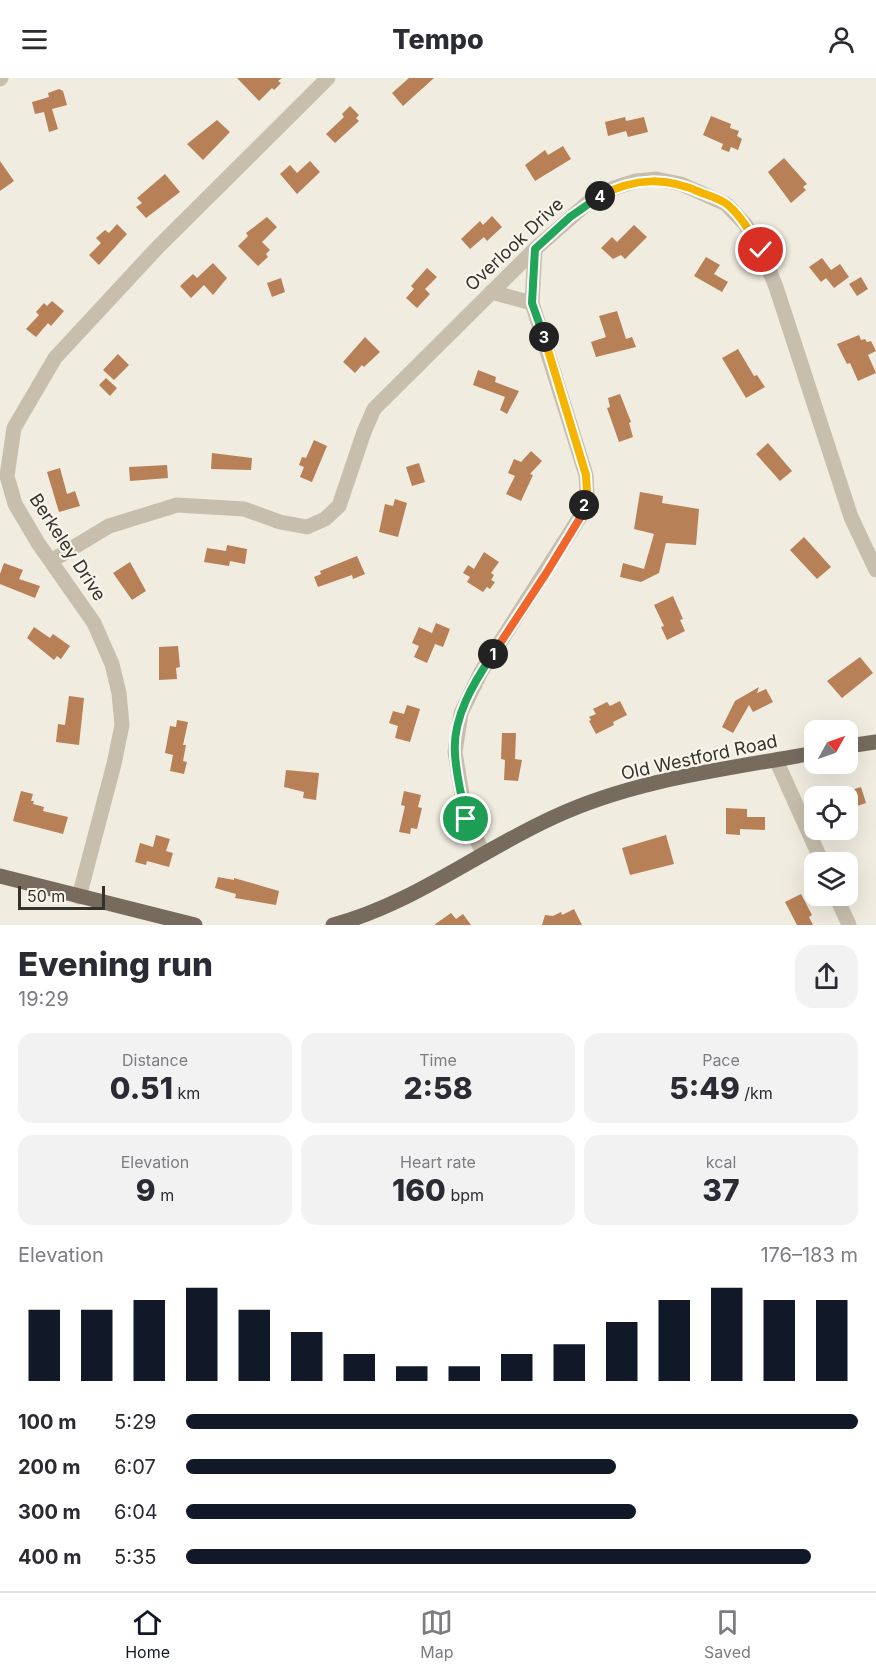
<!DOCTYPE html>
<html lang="en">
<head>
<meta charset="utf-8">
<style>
  body { margin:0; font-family:Inter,sans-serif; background:#f2f2f3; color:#2b2b33; height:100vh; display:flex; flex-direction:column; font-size:22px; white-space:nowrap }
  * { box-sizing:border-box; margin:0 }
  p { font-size:20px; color:#7c7c81 }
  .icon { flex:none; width:33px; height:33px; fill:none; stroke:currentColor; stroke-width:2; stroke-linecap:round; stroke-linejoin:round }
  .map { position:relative; height:847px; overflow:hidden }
  .sheet { display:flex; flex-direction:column; background:#fff; flex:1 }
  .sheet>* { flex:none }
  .needle { width:39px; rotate:50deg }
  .controls { position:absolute; left:804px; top:642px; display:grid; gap:12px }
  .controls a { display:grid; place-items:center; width:54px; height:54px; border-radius:12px; background:#fff; box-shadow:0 6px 24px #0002; font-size:30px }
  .scale { position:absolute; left:18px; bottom:15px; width:87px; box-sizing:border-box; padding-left:6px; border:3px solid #37312b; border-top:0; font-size:16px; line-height:21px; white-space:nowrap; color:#37312b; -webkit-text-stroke:4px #f8f5ed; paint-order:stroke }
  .pin { position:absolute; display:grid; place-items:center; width:51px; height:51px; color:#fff; margin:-26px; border:3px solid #fff; border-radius:50%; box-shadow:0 2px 6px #0007 }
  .km { position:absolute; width:30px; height:30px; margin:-15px; border-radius:50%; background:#222; color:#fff; font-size:16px; line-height:30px; text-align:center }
  .round { display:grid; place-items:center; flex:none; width:63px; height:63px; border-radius:18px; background:#f2f2f3 }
  .head { display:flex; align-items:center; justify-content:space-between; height:102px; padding:0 18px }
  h1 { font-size:33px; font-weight:800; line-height:45px }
  .figures { display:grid; grid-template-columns:repeat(3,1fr); gap:9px; height:102px; padding:6px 18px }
  .figures div { display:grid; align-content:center; border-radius:15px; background:#f2f2f3; text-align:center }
  .figures b { font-size:30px; font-weight:800 }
  .figures small { font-size:16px; font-weight:400 }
  .figures p { font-size:16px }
  .chart { height:168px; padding:12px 18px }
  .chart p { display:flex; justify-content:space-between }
  .chart svg { width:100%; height:108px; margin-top:6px; stroke:#111827; stroke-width:6 }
  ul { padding:0 18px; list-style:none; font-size:20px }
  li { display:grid; grid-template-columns:96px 72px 1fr; align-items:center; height:45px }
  li i { height:15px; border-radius:8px; background:#111827 }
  header { display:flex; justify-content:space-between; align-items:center; height:78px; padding:0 18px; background:#fff; font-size:27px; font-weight:800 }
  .dock { display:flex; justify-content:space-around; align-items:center; height:84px; border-top:2px solid #e1e1e2; background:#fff; font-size:16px; color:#7c7c81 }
  .dock a { display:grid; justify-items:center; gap:3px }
  .dock .on { color:#111827 }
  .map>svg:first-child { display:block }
  .building { fill:#b88057 }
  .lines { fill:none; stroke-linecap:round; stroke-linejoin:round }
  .minor { stroke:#c7bead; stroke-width:15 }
  .major { stroke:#776b5e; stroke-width:15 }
  .split-1-casing { stroke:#fff; stroke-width:12 }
  .split-2-casing { stroke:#fff; stroke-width:12 }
  .split-3-casing { stroke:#fff; stroke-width:12 }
  .split-4-casing { stroke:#fff; stroke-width:12 }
  .split-5-casing { stroke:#fff; stroke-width:12 }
  .split-1 { stroke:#22a559; stroke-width:8 }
  .split-2 { stroke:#f0652b; stroke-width:8 }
  .split-3 { stroke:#f5b400; stroke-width:8 }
  .split-4 { stroke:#22a559; stroke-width:8 }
  .split-5 { stroke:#f5b400; stroke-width:8 }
  .labels { text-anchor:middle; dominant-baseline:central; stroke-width:4.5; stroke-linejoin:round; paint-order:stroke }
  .street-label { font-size:18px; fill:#37312b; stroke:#f8f5ed }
</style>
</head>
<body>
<header><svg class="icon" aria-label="menu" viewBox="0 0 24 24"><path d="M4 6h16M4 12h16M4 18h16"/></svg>Tempo<svg class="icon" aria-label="person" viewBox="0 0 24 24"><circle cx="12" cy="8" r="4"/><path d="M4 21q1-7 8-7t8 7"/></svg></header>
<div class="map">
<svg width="876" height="847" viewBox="0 0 876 847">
  <rect width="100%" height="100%" fill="#f0ece0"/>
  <!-- building -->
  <path class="building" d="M 237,0 L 282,0 L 278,3 L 281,5 L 274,12 L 272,10 L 259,23 Z
    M 409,0 L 434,0 L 403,28 L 392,15 Z
    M 59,11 L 63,13 L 67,27 L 52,31 L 58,51 L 49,54 L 44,34 L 35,36 L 32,24 L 49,19 L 48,15 Z
    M 350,28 L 359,37 L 356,40 L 359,43 L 335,65 L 326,56 L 344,39 L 342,36 Z
    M 711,38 L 731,46 L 730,50 L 739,53 L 737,58 L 742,61 L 738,72 L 731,69 L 729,74 L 721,71 L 723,66 L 703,57 Z
    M 625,39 L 626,43 L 644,39 L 648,54 L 628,59 L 626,53 L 608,58 L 605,44 Z
    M 217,42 L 230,54 L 203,82 L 187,66 Z
    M 563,68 L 571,81 L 535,103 L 525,87 L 545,72 L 548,77 Z
    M 784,80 L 807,106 L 803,109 L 806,112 L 791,125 L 768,94 Z
    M 0,83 L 14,103 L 0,113 Z
    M 310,83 L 320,94 L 297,116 L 280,96 L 290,87 L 297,95 Z
    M 165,96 L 180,114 L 146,140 L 136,129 L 142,125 L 137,120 Z
    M 492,138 L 502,149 L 487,163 L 484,159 L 470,171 L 461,161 L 480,143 L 483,147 Z
    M 267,139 L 277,149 L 262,164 L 270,172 L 266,176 L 268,179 L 258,188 L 238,168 L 248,158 L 246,155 Z
    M 117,146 L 127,156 L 99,187 L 89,177 L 101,165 L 96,160 L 105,152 L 109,155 Z
    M 634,147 L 647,159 L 625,181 L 621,177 L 613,181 L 601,170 L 612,159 L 617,164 Z
    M 706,179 L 720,187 L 714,196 L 728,204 L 722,214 L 694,198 Z
    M 822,180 L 831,192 L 840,186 L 849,199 L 834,210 L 826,200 L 821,204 L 809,189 Z
    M 213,185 L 227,200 L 213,217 L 204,207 L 191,220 L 180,208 L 193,196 L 197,200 Z
    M 427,190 L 437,199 L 425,211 L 430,216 L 417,230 L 406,220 L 414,211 L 411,208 Z
    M 861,199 L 868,211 L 857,218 L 849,206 Z
    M 281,200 L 285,214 L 272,219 L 267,205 Z
    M 52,223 L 64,233 L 51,248 L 48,245 L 36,259 L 26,251 L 39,237 L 36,234 L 44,225 L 47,228 Z
    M 617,233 L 626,261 L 632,259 L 636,269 L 596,279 L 591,264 L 606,259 L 599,238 Z
    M 859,257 L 861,262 L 865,261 L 867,264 L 871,263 L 876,273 L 868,277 L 876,295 L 858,303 L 850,285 L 847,286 L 837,266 Z
    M 365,259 L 380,274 L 364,289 L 362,287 L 355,295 L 343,284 Z
    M 738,271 L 754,298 L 757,297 L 765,309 L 746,320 L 722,280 Z
    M 118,276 L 129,287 L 114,302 L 103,292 Z
    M 478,292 L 496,299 L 495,304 L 519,313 L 507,336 L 500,332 L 505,319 L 473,307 Z
    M 106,300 L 117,310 L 110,318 L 99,307 Z
    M 620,316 L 631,344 L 629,345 L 633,359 L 619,364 L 607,330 L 610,329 L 608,320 Z
    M 314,362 L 327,368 L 312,404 L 300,399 L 304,389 L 299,387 L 302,379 L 306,380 Z
    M 768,365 L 792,393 L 780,403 L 756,376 Z
    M 531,373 L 542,383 L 530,396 L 533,397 L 521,423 L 506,416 L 515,398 L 508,395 L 514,381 L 521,384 Z
    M 212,375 L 252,380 L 251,392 L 211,391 Z
    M 419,385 L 425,404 L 412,408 L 406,389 Z
    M 167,387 L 168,400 L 130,403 L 129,389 Z
    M 60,390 L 67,416 L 75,413 L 80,428 L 59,434 L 47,394 Z
    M 640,414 L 663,418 L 662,425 L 699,431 L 696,467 L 666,465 L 659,495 L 641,504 L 620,499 L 623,485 L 644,491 L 654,456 L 634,451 Z
    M 395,421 L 407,425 L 398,459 L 379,454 L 385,426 L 393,428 Z
    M 804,459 L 831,489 L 817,501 L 790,472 Z
    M 227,467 L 247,471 L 245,486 L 230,483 L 229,488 L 204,484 L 207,470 L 226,473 Z
    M 484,474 L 499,484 L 491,495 L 494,497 L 491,502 L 495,504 L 490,511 L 487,509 L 483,514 L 467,504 L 470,499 L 463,495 L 468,487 L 474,491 Z
    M 357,478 L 365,496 L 353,501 L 352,497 L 318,509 L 314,499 L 321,496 L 320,493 Z
    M 130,484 L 146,513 L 132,522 L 113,495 Z
    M 4,485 L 23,492 L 19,501 L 40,508 L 35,520 L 0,506 L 0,496 Z
    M 673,518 L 683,541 L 680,542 L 685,553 L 667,562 L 661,549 L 664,548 L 654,527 Z
    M 436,545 L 450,551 L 443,569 L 435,566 L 427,585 L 414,579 L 419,568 L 412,565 L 419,549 L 432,555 Z
    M 34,549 L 50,560 L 53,556 L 70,568 L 61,581 L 57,578 L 54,582 L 27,560 Z
    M 178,568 L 180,589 L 176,590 L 177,601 L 159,602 L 159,569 Z
    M 860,579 L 873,595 L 842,620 L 827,603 Z
    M 759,609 L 757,615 L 766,611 L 773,624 L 753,634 L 749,627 L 733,655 L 722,649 L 735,623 Z
    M 69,618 L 84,620 L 79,667 L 56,664 L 58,646 L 65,647 Z
    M 620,623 L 627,637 L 613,644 L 614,647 L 596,656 L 589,643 L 591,642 L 589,639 L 596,636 L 593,631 L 607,624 L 610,628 Z
    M 407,627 L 420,631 L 410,664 L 395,660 L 398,648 L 389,645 L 393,633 L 404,636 Z
    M 177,642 L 188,644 L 183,667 L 186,667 L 183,683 L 187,684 L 184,696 L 170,693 L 173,677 L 165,675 L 170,648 L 176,649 Z
    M 502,655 L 516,655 L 515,681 L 522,682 L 518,703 L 504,702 L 505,682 L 501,681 Z
    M 286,692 L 319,695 L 316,722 L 303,720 L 304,714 L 284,709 Z
    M 861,709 L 866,725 L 848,731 L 848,713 Z
    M 21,713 L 33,716 L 31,723 L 34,723 L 33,726 L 44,729 L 43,733 L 68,739 L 63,756 L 13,743 Z
    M 404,713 L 421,717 L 418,729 L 422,730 L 417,751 L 411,750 L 410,756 L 399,754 L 405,728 L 401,727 Z
    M 726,730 L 747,731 L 747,739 L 765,739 L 765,752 L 740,751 L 740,757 L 726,756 Z
    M 156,757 L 170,761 L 166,773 L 173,775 L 169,789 L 147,783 L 146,787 L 135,784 L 140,765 L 153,769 Z
    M 666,757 L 674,786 L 630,797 L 622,770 Z
    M 218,799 L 234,802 L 234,800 L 279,813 L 276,827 L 235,820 L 236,816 L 215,810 Z
    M 801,816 L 812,837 L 809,839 L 813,847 L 797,847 L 785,824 Z
    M 574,831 L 582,847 L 542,847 L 545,837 L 553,838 L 561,834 L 562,837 Z
    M 451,835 L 456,841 L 463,836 L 471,847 L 434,847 Z"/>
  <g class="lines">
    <!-- minor -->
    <path class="minor" d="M 0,1 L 1,0
      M 491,214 L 532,225
      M 51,483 L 109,448 L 177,427 L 244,431 L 280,444 L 307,449 L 325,441 L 339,428 L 364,354 L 374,331 L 535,171 L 591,122 L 614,110 L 636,103 L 656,101 L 681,106 L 726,126 L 745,146 L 761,172 L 776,209 L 851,439 L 876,492
      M 776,682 L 822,784
      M 484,776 L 466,741 L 455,674 L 461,635 L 481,594 L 580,439 L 587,416 L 586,397 L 532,225 L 535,171
      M 836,818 L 849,847
      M 79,819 L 114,686 L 122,647 L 119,615 L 112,586 L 94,545 L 38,465 L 15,426 L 7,398 L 14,350 L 55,280 L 157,170 L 328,0"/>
    <!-- major -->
    <path class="major" d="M 848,668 L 876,664
      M 0,798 L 195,847
      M 333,847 C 413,826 479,773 554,739 C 635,701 728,691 814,675"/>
  </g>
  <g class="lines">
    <defs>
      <path id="split-1" d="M 466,741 C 462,719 456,697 455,676 C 452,640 474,604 493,576"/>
      <path id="split-2" d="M 493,576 L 547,494 L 580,440 L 584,427"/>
      <path id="split-3" d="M 544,259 L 586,397 L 587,416 L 584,427"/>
      <path id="split-4" d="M 544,259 L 532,225 L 535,171 L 570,139 L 600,118"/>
      <path id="split-5" d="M 600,118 C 635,99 667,99 702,115 C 710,118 721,121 728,127 C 742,139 751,156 761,172"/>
    </defs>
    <!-- split-1 casing -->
    <use href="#split-1" class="split-1-casing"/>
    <!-- split-2 casing -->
    <use href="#split-2" class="split-2-casing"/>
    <!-- split-3 casing -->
    <use href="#split-3" class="split-3-casing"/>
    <!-- split-4 casing -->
    <use href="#split-4" class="split-4-casing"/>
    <!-- split-5 casing -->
    <use href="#split-5" class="split-5-casing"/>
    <!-- split-1 -->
    <use href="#split-1" class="split-1"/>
    <!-- split-2 -->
    <use href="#split-2" class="split-2"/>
    <!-- split-3 -->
    <use href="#split-3" class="split-3"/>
    <!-- split-4 -->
    <use href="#split-4" class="split-4"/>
    <!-- split-5 -->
    <use href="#split-5" class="split-5"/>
  </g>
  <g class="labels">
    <!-- street labels -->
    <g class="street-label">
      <text transform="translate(514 166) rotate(-43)">Overlook Drive</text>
      <text transform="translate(68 469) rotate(57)">Berkeley Drive</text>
      <text transform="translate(699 679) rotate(-12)">Old Westford Road</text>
    </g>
  </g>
</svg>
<div class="controls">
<a><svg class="needle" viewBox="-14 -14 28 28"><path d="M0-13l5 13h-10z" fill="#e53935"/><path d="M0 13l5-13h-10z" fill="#7c7c81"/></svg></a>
<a><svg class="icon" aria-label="locate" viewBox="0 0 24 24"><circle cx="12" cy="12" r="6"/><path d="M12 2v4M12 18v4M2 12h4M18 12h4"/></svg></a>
<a><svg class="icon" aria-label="layers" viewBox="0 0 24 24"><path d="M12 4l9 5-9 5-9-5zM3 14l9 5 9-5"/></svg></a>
</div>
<div class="scale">50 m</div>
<div class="pin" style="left:466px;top:741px;background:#1e9e55"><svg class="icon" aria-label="arrive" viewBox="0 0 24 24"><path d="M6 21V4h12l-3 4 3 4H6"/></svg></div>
<div class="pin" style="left:761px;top:172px;background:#d93025"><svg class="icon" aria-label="check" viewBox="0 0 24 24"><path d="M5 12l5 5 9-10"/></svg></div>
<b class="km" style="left:493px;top:576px">1</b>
<b class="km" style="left:584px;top:427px">2</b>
<b class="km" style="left:544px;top:259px">3</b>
<b class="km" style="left:600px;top:118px">4</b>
</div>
<section class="sheet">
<div class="head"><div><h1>Evening run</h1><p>19:29</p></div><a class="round"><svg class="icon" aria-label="share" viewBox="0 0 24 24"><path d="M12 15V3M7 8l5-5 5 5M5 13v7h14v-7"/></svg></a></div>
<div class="figures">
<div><p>Distance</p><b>0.51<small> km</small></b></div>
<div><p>Time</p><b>2:58</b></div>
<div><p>Pace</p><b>5:49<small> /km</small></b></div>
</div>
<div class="figures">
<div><p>Elevation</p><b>9<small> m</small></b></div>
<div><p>Heart rate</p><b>160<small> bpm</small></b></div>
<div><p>kcal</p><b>37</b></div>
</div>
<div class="chart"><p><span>Elevation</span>176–183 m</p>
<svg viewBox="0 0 160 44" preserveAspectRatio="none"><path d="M5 44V15M15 44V15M25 44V11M35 44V6M45 44V15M55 44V24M65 44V33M75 44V38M85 44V38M95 44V33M105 44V29M115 44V20M125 44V11M135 44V6M145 44V11M155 44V11"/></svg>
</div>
<ul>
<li><b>100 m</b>5:29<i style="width:100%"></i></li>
<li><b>200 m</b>6:07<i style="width:64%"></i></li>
<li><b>300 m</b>6:04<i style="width:67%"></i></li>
<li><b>400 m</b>5:35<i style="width:93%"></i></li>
</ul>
</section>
<nav class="dock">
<a class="on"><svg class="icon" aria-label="home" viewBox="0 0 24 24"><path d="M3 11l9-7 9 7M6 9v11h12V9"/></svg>Home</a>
<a><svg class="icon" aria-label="map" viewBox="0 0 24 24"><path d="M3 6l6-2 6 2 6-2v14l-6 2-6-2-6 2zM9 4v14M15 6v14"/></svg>Map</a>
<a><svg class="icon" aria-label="saved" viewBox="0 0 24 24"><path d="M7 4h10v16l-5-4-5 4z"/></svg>Saved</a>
</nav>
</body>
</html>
